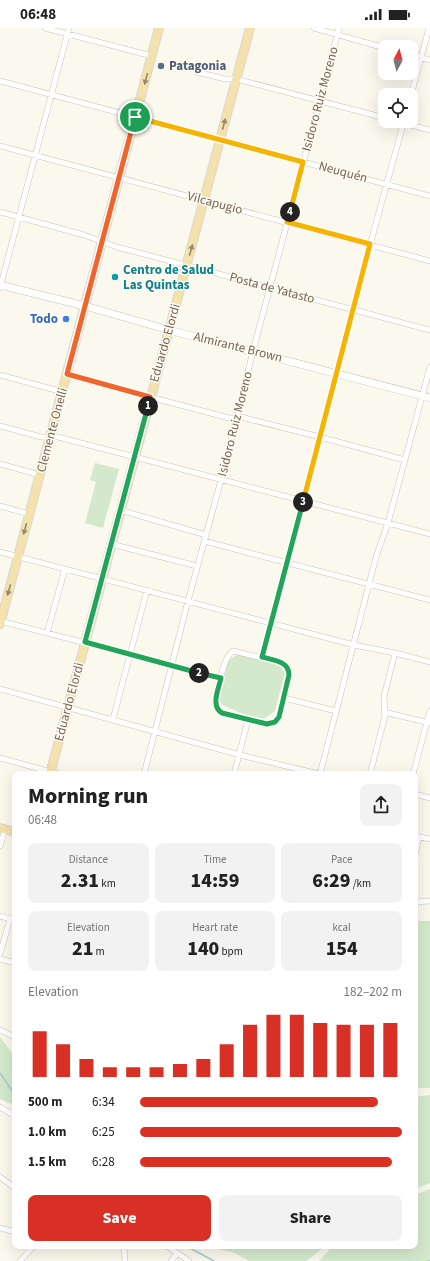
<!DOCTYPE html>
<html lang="en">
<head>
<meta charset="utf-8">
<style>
  body { margin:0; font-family:"Source Sans 3",sans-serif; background:#f2f2f2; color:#222; height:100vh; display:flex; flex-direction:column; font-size:15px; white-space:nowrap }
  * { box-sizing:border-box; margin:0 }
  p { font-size:13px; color:#767676 }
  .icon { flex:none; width:22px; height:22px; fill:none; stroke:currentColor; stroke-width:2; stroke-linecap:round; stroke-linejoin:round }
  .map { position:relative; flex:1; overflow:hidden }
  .drawer { position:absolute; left:12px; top:743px; width:406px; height:478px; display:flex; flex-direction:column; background:#fff; border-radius:8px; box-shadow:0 4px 16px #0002 }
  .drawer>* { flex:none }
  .needle { width:26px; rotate:7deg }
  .controls { position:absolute; left:378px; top:12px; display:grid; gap:8px }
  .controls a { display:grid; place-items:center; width:40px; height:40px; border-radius:8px; background:#fff; box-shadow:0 4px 16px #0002; font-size:20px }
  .pin { position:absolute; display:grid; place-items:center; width:34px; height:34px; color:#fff; margin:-17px; border:2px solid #fff; border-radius:50%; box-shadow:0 1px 4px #0007 }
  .km { position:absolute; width:20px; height:20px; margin:-10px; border-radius:50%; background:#222; color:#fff; font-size:11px; line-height:20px; text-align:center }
  .round { display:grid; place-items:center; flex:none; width:42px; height:42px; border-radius:8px; background:#f2f2f2 }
  .summary { display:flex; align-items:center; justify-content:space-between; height:68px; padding:0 16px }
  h1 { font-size:22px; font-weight:800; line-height:30px }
  .stats { display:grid; grid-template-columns:repeat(3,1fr); gap:6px; height:68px; padding:4px 16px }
  .stats div { display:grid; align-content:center; border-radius:8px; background:#f2f2f2; text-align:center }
  .stats b { font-size:20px; font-weight:800 }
  .stats small { font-size:11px; font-weight:400 }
  .stats p { font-size:11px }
  .chart { height:112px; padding:8px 16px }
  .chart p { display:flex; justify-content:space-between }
  .chart svg { width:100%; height:72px; margin-top:4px; stroke:#d93025; stroke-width:6 }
  .primary-button { display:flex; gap:8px; margin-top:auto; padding:8px 16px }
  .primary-button a { flex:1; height:46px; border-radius:8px; background:#d93025; color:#fff; font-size:16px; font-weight:800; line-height:46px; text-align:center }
  .primary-button a+a { background:#f2f2f2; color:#222 }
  ul { padding:0 16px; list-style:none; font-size:13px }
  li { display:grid; grid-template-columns:64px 48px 1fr; align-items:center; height:30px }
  li i { height:10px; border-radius:5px; background:#d93025 }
  .status { display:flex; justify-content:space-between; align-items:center; height:28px; padding:0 20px; background:#fff; direction:ltr }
  .status svg { height:11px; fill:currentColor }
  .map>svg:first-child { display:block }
  .green { fill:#d4e9cc }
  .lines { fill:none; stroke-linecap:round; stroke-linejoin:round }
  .stream { stroke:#a9c8d5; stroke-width:1.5 }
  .street-casing { stroke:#cdc2b3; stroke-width:6 }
  .secondary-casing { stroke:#d0c3b1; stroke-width:8 }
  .primary-casing { stroke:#dbd6d2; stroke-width:10 }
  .street { stroke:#fff; stroke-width:5 }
  .secondary { stroke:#fff; stroke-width:7 }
  .primary { stroke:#f3e2ac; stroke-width:8 }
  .oneway { fill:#9c896c }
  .split-1-casing { stroke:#fff; stroke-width:8 }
  .split-2-casing { stroke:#fff; stroke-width:8 }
  .split-3-casing { stroke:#fff; stroke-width:8 }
  .split-4-casing { stroke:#fff; stroke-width:8 }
  .split-5-casing { stroke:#fff; stroke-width:8 }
  .split-1 { stroke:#f0652b; stroke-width:5 }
  .split-2 { stroke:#22a559; stroke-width:5 }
  .split-3 { stroke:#22a559; stroke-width:5 }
  .split-4 { stroke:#f5b400; stroke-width:5 }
  .split-5 { stroke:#f5b400; stroke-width:5 }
  .service-dot { fill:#5c6f8a; stroke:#fefbf3; stroke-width:1.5 }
  .culture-dot { fill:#0f9aa8; stroke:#fefbf3; stroke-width:1.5 }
  .shop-dot { fill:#3f7fe0; stroke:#fefbf3; stroke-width:1.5 }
  .labels { text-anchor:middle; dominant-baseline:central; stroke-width:3; stroke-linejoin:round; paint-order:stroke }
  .service-label { font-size:13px; font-weight:bold; fill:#4e5e75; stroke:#fefbf3; text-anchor:start }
  .street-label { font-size:13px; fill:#766351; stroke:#fefbf3 }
  .culture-label { font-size:13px; font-weight:bold; fill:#0d838f; stroke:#fefbf3; text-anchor:start }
  .shop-label { font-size:13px; font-weight:bold; fill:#366cbe; stroke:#fefbf3; text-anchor:end }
</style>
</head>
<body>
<div class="status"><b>06:48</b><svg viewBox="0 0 49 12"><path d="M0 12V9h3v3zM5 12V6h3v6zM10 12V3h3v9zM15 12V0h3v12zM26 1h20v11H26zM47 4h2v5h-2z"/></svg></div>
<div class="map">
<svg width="430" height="1233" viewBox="0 0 430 1233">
  <rect width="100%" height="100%" fill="#fbf8ed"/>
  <!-- green -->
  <path class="green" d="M 95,435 L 119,441 L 103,500 L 85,495 L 96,454 L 90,452 Z
    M 238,626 L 278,635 L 285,645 L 275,683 L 264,691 L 243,686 L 222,677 L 219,671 L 228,633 Z
    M 430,893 L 430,1060 L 415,1060 L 415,893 Z
    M 0,1009 L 15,1029 L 15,1078 L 0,1071 Z
    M 430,1067 L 430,1155 L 415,1161 L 415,1069 Z
    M 430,1161 L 430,1233 L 319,1233 L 333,1218 L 415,1218 L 415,1167 Z
    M 207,1218 L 326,1218 L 306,1233 L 249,1233 L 235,1225 Z"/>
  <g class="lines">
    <!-- stream -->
    <path class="stream" d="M 0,1045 L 15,1067
      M 186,1218 L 214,1233
      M 427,1233 L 430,1233"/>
    <defs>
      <path id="street" d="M 45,0 L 152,28
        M 314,0 L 385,20
        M 411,27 L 430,32
        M 197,44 L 225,51 L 236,51 L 385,90
        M 0,53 L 430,168
        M 411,67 L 429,0
        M 396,93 L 430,102
        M 0,118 L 430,233
        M 0,184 L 84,207 L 117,219 L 430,302
        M 0,260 L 69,0
        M 0,347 L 63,364
        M 67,347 L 229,390 L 241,389 L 320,409 L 405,432
        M 0,398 L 41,409 L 58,409 L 430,506
        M 0,436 L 40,447
        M 0,478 L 29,486
        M 120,482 L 206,507
        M 204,513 L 430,572
        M 111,516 L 197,538
        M 0,524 L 354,617 L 395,625 L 430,634
        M 0,593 L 221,650
        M 47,605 L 65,541
        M 233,623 L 280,634 L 288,639 L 289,647 L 284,670 L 279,689 L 275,694 L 267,697 L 222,685 L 217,681 L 215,674 C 218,662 223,628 233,623 Z
        M 262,629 L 370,217 L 404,93
        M 0,661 L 240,727 L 319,746
        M 284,670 L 336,683
        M 384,684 L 430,695
        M 113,691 L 147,562
        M 0,730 L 59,746
        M 144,746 L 188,573 L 221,452 L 253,323 L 339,0
        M 234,746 L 248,692
        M 320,746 L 376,529 L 388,495 L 430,339
        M 322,746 L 337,746
        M 370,746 L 385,688 L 384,668 L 395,625
        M 413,746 L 430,683
        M 415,766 L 430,770
        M 415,808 L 430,811
        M 0,818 L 5,801
        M 415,828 L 419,809
        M 415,874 L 430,873
        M 0,888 L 10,891 L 15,890
        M 0,926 L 10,891
        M 0,931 L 15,935
        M 0,1002 L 15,1009
        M 0,1079 L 15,1088
        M 0,1149 L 15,1160
        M 0,1200 L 15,1204
        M 124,1218 L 125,1233
        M 167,1218 L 189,1233
        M 20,1233 L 34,1218
        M 171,1233 L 177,1226"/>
      <path id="secondary" d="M 0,257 L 85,278 L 169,302 L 430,370"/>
      <path id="primary" d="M 0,596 L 159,0
        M 50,746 C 115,497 184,249 250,0
        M 0,800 L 15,804"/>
    </defs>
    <!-- street casing -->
    <use href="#street" class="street-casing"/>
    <!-- secondary casing -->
    <use href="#secondary" class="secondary-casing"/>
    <!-- primary casing -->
    <use href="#primary" class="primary-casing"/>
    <!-- street -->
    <use href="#street" class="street"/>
    <!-- secondary -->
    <use href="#secondary" class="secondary"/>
    <!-- primary -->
    <use href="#primary" class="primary"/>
  </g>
  <!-- one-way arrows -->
  <defs><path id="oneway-solid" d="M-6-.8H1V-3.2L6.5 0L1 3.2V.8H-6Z"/></defs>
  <g class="oneway">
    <use href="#oneway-solid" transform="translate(146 51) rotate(105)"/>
    <use href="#oneway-solid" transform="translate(224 96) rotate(-75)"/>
    <use href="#oneway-solid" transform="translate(191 222) rotate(-75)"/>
    <use href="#oneway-solid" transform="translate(25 501) rotate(105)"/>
    <use href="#oneway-solid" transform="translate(9 562) rotate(105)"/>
  </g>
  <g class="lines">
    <defs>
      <path id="split-1" d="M 135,89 L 67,346 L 150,369 L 148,378"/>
      <path id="split-2" d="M 148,378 L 85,614 L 199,645"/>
      <path id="split-3" d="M 199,645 L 221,650 C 219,660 210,678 222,685 L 267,696 L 275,694 L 279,689 L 289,647 C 289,633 273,632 262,629 L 303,474"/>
      <path id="split-4" d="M 290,184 L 287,194 L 370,216 L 303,474"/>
      <path id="split-5" d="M 135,89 L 303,134 L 290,184"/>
    </defs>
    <!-- split-1 casing -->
    <use href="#split-1" class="split-1-casing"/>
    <!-- split-2 casing -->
    <use href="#split-2" class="split-2-casing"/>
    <!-- split-3 casing -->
    <use href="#split-3" class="split-3-casing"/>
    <!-- split-4 casing -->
    <use href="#split-4" class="split-4-casing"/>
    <!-- split-5 casing -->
    <use href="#split-5" class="split-5-casing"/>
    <!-- split-1 -->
    <use href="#split-1" class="split-1"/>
    <!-- split-2 -->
    <use href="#split-2" class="split-2"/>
    <!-- split-3 -->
    <use href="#split-3" class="split-3"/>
    <!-- split-4 -->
    <use href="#split-4" class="split-4"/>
    <!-- split-5 -->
    <use href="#split-5" class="split-5"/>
  </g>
  <!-- markers -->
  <circle class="service-dot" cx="161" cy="38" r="4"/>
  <circle class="culture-dot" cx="115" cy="249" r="4"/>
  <circle class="shop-dot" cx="66" cy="291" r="4"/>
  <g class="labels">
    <!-- service labels -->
    <g class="service-label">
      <text x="169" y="38">Patagonia</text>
    </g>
    <!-- street labels -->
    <g class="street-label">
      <text transform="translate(320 71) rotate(-75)">Isidoro Ruiz Moreno</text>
      <text transform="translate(343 144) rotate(15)">Neuquén</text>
      <text transform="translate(215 175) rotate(15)">Vilcapugio</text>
      <text transform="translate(272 260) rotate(15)">Posta de Yatasto</text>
      <text transform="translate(165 315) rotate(-74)">Eduardo Elordi</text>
      <text transform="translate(238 319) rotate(14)">Almirante Brown</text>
      <text transform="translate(235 396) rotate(-76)">Isidoro Ruiz Moreno</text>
      <text transform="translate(52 402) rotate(-75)">Clemente Onelli</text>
      <text transform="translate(69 674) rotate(-75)">Eduardo Elordi</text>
    </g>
    <!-- culture labels -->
    <g class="culture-label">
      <text x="123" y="242">Centro de Salud<tspan x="123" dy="15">Las Quintas</tspan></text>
    </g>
    <!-- shop labels -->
    <g class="shop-label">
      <text x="58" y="291">Todo</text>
    </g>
  </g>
</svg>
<div class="controls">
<a><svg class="needle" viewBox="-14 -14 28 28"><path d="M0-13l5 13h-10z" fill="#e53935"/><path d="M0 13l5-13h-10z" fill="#767676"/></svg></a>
<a><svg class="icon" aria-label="locate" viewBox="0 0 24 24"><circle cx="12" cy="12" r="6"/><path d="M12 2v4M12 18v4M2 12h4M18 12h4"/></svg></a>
</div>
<div class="pin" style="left:135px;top:89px;background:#1e9e55"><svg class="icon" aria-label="arrive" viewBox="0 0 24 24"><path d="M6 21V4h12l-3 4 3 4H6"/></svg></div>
<b class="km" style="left:148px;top:378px">1</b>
<b class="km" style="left:199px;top:645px">2</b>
<b class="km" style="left:303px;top:474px">3</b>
<b class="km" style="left:290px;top:184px">4</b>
<section class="drawer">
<div class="summary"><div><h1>Morning run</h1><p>06:48</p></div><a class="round"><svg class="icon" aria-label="share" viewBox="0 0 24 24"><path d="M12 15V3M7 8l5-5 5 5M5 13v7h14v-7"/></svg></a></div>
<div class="stats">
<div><p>Distance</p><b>2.31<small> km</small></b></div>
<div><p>Time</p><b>14:59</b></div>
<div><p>Pace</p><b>6:29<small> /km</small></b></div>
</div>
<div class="stats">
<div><p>Elevation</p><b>21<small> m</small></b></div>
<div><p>Heart rate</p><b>140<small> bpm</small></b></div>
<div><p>kcal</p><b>154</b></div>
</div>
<div class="chart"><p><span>Elevation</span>182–202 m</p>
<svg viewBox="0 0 160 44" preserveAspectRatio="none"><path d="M5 44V16M15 44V24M25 44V33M35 44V38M45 44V38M55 44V38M65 44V36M75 44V33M85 44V24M95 44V12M105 44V6M115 44V6M125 44V11M135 44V12M145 44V12M155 44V11"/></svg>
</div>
<ul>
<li><b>500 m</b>6:34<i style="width:91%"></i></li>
<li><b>1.0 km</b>6:25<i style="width:100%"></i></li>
<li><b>1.5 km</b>6:28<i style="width:96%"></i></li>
</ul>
<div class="primary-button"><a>Save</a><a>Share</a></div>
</section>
</div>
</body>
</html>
